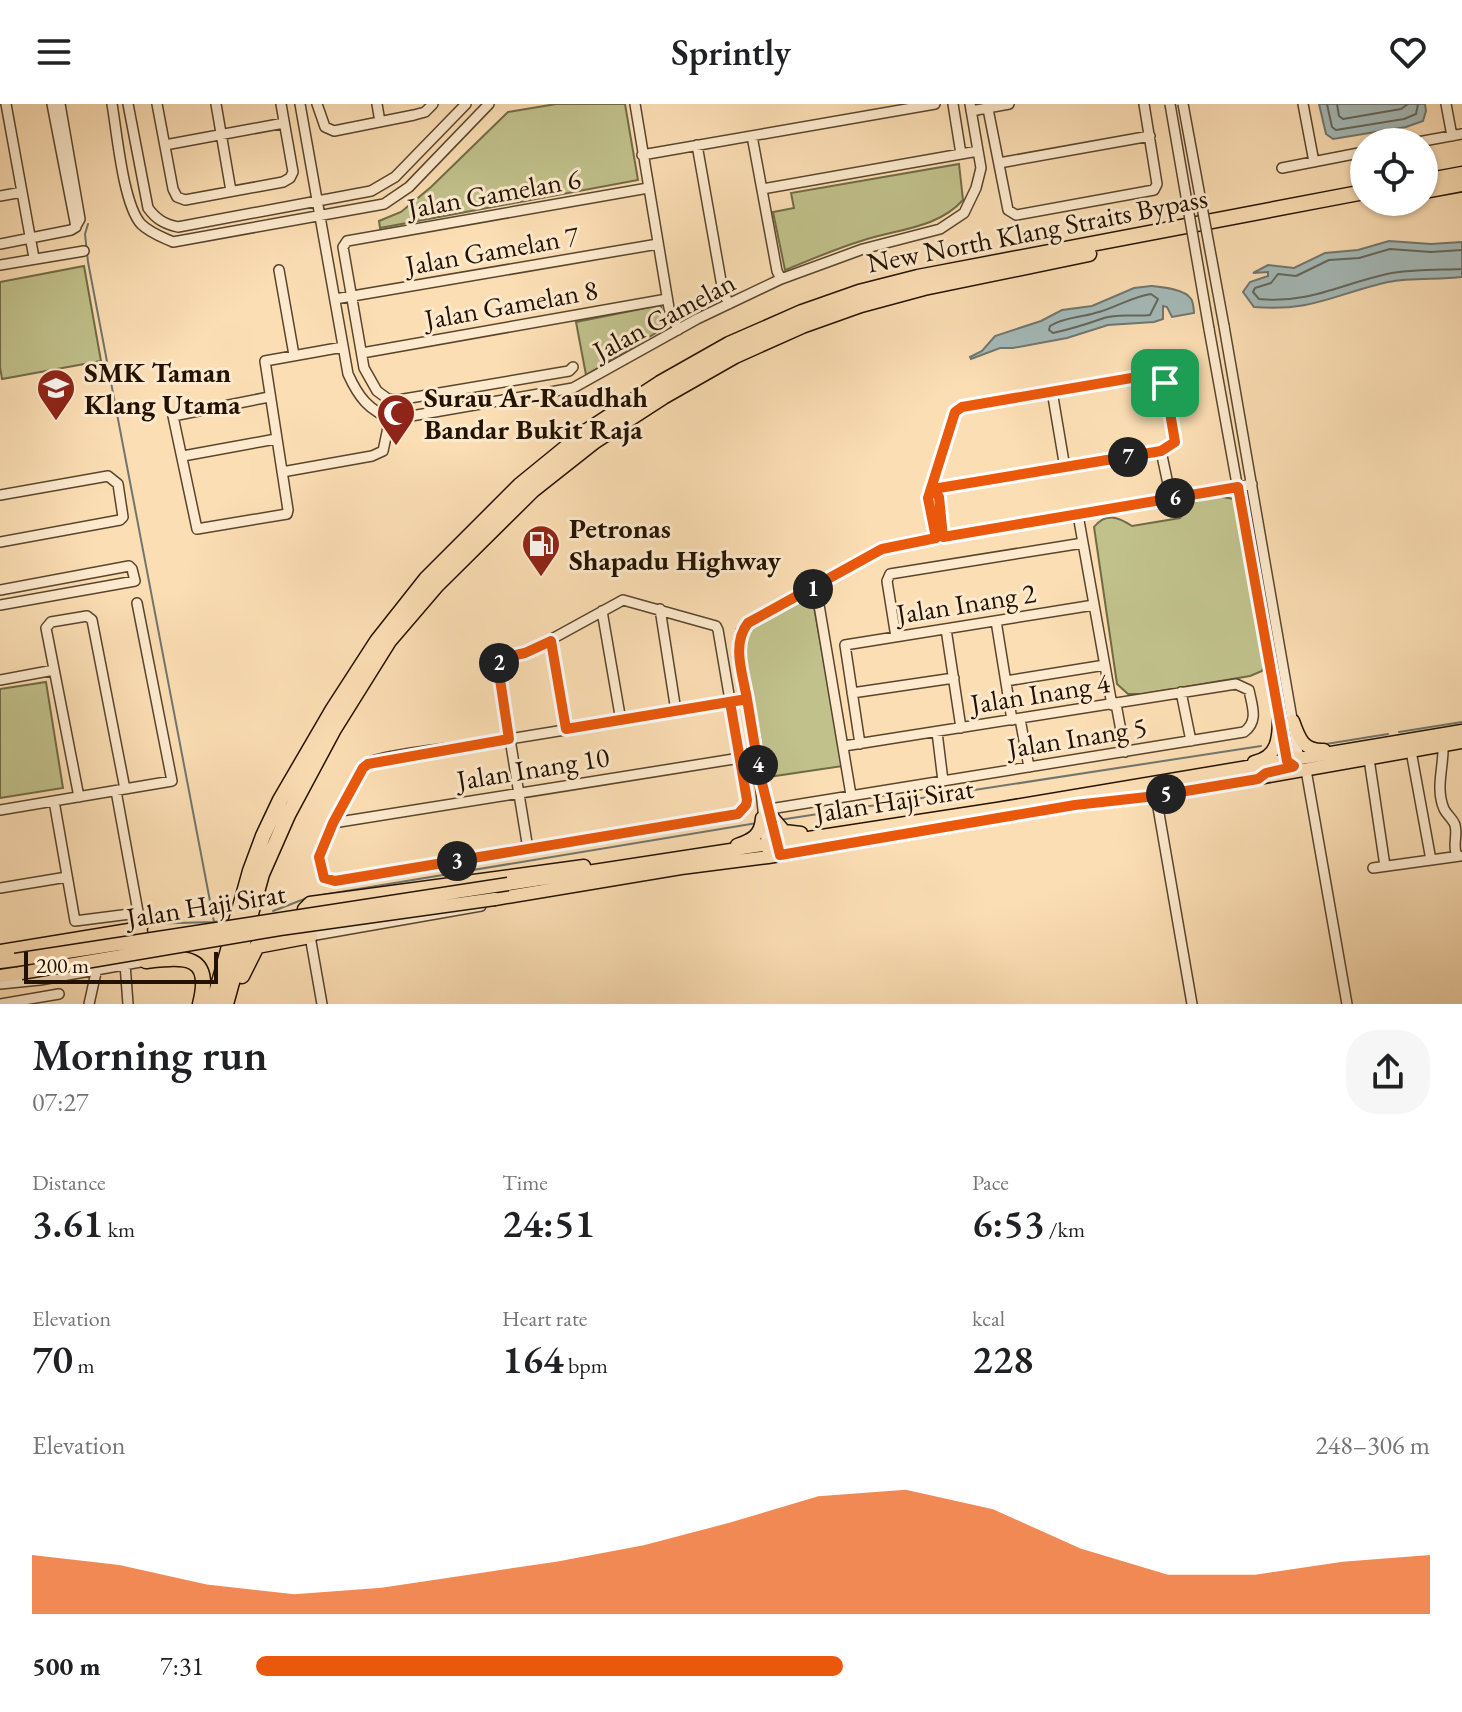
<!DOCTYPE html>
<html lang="en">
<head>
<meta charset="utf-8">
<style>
  body { margin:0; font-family:"EB Garamond",serif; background:#f6f6f6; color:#202124; height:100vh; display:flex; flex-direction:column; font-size:30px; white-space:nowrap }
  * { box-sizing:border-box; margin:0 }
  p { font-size:26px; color:#757577 }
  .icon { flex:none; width:44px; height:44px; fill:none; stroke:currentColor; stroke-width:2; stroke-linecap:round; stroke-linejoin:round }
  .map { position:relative; height:900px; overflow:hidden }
  .drawer { display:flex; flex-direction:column; background:#fff; flex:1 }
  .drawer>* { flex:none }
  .fabs { position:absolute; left:1350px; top:24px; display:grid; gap:16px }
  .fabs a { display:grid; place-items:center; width:88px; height:88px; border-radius:50%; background:#fff; box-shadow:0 2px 6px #0004; font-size:40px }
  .scale { position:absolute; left:24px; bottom:20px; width:194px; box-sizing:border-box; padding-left:8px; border:4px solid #231201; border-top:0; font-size:22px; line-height:28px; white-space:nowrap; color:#231201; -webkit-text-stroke:6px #fdeace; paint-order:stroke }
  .pin { position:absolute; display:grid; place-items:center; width:68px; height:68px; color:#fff; margin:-34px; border-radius:16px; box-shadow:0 4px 12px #0006 }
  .km { position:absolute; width:40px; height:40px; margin:-20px; border-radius:50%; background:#222; color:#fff; font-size:22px; line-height:40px; text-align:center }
  .round { display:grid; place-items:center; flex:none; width:84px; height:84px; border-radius:32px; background:#f6f6f6 }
  .headline { display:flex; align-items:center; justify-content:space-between; height:136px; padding:0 32px }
  h1 { font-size:44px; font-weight:600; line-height:60px }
  .metrics { display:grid; grid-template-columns:repeat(3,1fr); gap:12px; height:136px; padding:8px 32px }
  .metrics div { display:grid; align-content:center }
  .metrics b { font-size:40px; font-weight:600 }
  .metrics small { font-size:22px; font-weight:400 }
  .metrics p { font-size:22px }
  .chart { height:224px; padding:16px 32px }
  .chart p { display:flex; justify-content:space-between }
  .chart svg { width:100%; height:144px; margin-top:8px; fill:#ea580c; opacity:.7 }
  ul { padding:0 32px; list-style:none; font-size:26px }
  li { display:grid; grid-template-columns:128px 96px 1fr; align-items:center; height:60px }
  li i { height:20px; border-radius:10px; background:#ea580c }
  header { display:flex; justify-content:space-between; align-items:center; height:104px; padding:0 32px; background:#fff; font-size:36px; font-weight:600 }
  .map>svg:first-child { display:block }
  .green { fill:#c1c18b; stroke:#726a46; stroke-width:2 }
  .water { fill:#a4b9b8; stroke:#70766f; stroke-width:2 }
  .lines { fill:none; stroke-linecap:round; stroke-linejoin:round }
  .shore { stroke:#64665c; stroke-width:2 }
  .stream { stroke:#70766f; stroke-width:2 }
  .minor-casing { stroke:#59452e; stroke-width:12 }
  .major-casing { stroke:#231201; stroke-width:15 }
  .highway-casing { stroke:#231201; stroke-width:17 }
  .minor { stroke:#fdeace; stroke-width:9 }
  .major { stroke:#fcdeb4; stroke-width:12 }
  .highway { stroke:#fcdeb4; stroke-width:14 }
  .minor-bridge-casing { stroke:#59452e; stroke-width:12; stroke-linecap:butt }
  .major-bridge-casing { stroke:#231201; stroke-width:15; stroke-linecap:butt }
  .minor-bridge { stroke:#fdeace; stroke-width:9 }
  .major-bridge { stroke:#fcdeb4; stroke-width:12 }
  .route-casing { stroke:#fff; stroke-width:16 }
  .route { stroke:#ea580c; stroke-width:10 }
  .labels { text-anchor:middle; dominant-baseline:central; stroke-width:6; stroke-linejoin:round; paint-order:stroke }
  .street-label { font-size:28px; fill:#231201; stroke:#fdeace }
  .poi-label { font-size:28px; font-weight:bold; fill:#231201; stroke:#fdeace; text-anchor:start }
</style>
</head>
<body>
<header><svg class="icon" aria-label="menu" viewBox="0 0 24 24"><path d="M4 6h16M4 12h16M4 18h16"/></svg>Sprintly<svg class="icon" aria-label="heart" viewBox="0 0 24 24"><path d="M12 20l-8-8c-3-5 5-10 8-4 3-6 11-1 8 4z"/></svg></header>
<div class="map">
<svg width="1462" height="900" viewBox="0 0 1462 900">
  <rect width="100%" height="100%" fill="#fcdeb4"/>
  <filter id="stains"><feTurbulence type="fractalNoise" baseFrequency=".0025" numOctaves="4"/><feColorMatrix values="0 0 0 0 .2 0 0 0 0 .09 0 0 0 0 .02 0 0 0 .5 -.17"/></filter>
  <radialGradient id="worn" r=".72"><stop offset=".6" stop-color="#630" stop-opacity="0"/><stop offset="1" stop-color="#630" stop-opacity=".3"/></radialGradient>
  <!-- green -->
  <path class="green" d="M 556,0 L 625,0 L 638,76 L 380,124 L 379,117 L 401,108 L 431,83 L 508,8 Z
    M 959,60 L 963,96 C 937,125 896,125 861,137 C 835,145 810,156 785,166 L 773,108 L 794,104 L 791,89 Z
    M 84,162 L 101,257 L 2,275 L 0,263 L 0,178 Z
    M 661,201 L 664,224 L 586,271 L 576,218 Z
    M 1216,392 L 1234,395 L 1237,398 L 1266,556 L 1262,567 L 1250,572 L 1143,590 L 1128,590 L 1117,580 L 1094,423 C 1106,408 1118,413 1132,422 L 1180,414 L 1194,398 Z
    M 812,492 L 843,662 L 768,673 L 742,536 L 745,528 L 751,523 L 805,493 Z
    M 46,578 L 63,684 L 0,694 L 0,585 Z"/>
  <!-- water -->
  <path class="water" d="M 1319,0 L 1425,0 L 1426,7 L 1423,17 L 1406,23 L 1333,35 L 1326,30 Z
    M 1389,137 L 1431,140 L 1462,138 L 1462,173 C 1438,176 1412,173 1388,178 C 1335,190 1312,208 1254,203 L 1243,188 L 1250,178 L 1268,172 L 1268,168 L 1253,169 L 1268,161 L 1294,164 L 1325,149 L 1358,146 Z
    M 1151,182 C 1161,183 1185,185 1191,195 C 1193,197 1194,207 1194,209 L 1172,213 L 1167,203 L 1163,202 L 1163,215 L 1154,218 L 1108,221 L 1067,234 L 1013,244 L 1000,244 L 971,255 L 970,253 L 982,247 L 995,232 L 1041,217 L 1062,206 L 1092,202 L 1134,184 Z"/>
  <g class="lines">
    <!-- shore -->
    <path class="shore" d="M 1327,0 L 1332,23 L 1336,26 L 1404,15 L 1416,10 L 1418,0
      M 1337,0 L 1339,12 L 1343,15 L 1401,5 L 1408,0
      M 1462,146 L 1431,148 L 1390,145 L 1359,154 L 1329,156 L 1296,172 L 1278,170 L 1271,179 L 1255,184 L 1253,188 L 1259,195 C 1309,200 1341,180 1387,170 C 1411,165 1438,166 1462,165
      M 1151,190 L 1158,195 L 1150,211 C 1135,213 1118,209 1104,214 C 1087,220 1071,225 1053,229 L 1049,226 L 1050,222 C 1065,213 1079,214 1095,209 C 1114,205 1130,193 1151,190 Z"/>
    <!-- stream -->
    <path class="stream" d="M 88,120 L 85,130 L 88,158 L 214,818 L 142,820
      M 1399,628 L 1462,618
      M 1326,640 L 1388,630
      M 779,716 L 1261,642
      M 322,791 L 757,719
      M 273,807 L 307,794
      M 214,818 L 228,816"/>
    <defs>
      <path id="minor" d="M 6,0 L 34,154
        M 52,0 L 76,123
        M 60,0 L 80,115 L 76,122
        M 112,0 C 117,29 123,100 141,120 C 150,129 162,133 173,138 L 384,100 L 409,83 L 489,0
        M 128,0 L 148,104 C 156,115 164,120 178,123 L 371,87 L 395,73 L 466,0
        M 157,0 L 173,85 L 177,93 L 185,96 L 283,78 L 290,74 L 293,68 L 281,0
        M 216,0 L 231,87
        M 300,0 L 348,270 C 358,292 369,308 394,315 L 573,284 L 697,215 L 781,175 L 863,145 L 940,125 L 964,109 L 976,84 L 981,64 L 970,0
        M 317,0 L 325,23 L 334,27 L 414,11 L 425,8 L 433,0
        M 377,0 L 380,18
        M 635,0 L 669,204 L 678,226
        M 953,0 L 961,50
        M 987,0 L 1008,106 L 1016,111 L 1154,86 L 1157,80 L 1144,0
        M 1303,0 L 1314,58
        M 1446,0 L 1452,32
        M 971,7 L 1009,0
        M 752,32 L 777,167 L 781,175
        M 1418,38 L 1462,30
        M 165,41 L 284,19
        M 697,41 L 723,188 L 729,200
        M 642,51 L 935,0
        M 999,59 L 1150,32
        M 1282,64 L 1364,48
        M 762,85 L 978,47
        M 0,92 L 22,88
        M 0,140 L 71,126 L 76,123
        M 0,161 L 84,147
        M 279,166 L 294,251
        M 335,195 L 658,140
        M 1224,222 L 1299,655
        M 1209,225 L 1287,657
        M 362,249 L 667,195
        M 573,263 L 569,267 L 398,296 L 388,295 L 377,287 L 364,264 L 343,143 L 347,137 L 648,84
        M 1052,287 L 1065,364
        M 269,293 L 173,312 L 197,425 L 287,410 L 288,406 L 265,257 L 343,243
        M 1161,347 L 1168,380
        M 183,352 L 276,335
        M 282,368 L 372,352 L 383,347 L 390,314
        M 933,385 L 1161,347 L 1175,338 L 1165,279 L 1155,270 L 962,303 L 955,308 L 928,394 L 936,434
        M 933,385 L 939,393 L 943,433
        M 0,391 L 108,372 L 118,380 L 123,413 L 120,416 L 0,438
        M 1078,411 L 1112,601
        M 816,483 L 851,691
        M 0,486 L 129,462 L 132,465 L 135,477 L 0,501
        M 660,505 L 676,607
        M 602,507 L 621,617
        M 996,517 L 1012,616
        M 946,525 L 961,624
        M 896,533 L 887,477 L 890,470 L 1083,439
        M 551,537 L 566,625
        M 0,576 L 54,566
        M 1006,577 L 1105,561
        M 1181,588 L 1191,637
        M 852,589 L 954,574
        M 1116,600 L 1125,648
        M 1020,615 L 1029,663
        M 937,628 L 943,677
        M 860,640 L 845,541 L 1094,501
        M 1443,642 C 1444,662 1435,684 1444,705 C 1447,711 1453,715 1455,721 C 1458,732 1452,742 1457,752
        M 1411,647 L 1431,756
        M 1369,655 L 1385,762
        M 1306,666 L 1347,900
        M 764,685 L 778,745
        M 1156,692 L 1192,900
        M 79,693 L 46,524 L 51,518 L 87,512 L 92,516 L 125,685
        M 54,697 L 75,817 L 138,809
        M 770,705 L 1244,628 C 1259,617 1252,602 1249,586 L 1236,580 L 844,642
        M 0,706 L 172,677 L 137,499
        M 333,719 L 740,654
        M 528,745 L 498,562 L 499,557 L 530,547 L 623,496 L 716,522 L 718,526 L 747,696 L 740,708 L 735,711 L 584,736 L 335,777 L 324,774 C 322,768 318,762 319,756 C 319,744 359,665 368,659 C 382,651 451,644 470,641 C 563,627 655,611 747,595
        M 767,746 L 759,667 L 738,538 L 741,527 L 748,519 L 887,444 L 1252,380
        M 1373,764 L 1460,752
        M 0,784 L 67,773
        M 125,860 L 128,900
        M 0,880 L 40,876 L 146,857 L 148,845 L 141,824 L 116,687
        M 0,900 L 59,890
        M 89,900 L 97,864
        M 322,900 L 310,832 L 481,802"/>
      <path id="major" d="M 1293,617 C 1299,634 1303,647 1324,646
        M 1254,658 C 1278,653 1279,634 1279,613
        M 772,713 L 784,727 L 801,729
        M 737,741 C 752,736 761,731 762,714
        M 508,780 L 997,705 L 1462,627
        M 495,795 L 681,764 L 768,753 L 1075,701 L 1156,692 L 1462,638
        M 308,821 L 304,805 L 310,799 L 584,762
        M 0,847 L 141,824
        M 0,858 L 15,856
        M 0,872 L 21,869"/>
      <path id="highway" d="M 1424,77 L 1462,70
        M 1424,87 L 1462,80
        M 146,857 C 184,853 213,849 200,900
        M 242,872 L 257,842 L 310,832
        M 213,900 L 250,767 L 263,732 L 280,696 L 333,605 L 377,537 L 426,475 L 520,381 L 585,328 L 660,279 L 729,240 L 802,208 L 859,188 L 918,173 L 1364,88
        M 226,900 L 262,770 L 288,711 L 334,625 L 389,537 L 437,481 L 533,386 L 595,337 L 663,293 L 735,252 L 802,222 L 861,201 L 924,184 L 1089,150"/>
    </defs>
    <!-- minor casing -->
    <use href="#minor" class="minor-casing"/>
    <!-- major casing -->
    <use href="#major" class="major-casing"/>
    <!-- highway casing -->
    <use href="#highway" class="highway-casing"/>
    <!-- minor -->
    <use href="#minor" class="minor"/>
    <!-- major -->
    <use href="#major" class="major"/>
    <!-- highway -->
    <use href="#highway" class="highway"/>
    <defs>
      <path id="minor-bridge" d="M 1170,0 L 1209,225
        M 1183,0 L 1224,222"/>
      <path id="major-bridge" d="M 15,856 L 508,780
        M 21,869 L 280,825 L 495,795"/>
    </defs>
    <!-- minor-bridge casing -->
    <use href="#minor-bridge" class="minor-bridge-casing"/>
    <!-- major-bridge casing -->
    <use href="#major-bridge" class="major-bridge-casing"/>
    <!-- minor-bridge -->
    <use href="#minor-bridge" class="minor-bridge"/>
    <!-- major-bridge -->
    <use href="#major-bridge" class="major-bridge"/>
  </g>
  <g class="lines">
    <defs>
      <path id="route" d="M 1165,279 L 1155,270 L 962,303 L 955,308 L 928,394 L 936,434 L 882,445 L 748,519 C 731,540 743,571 747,595 L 566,625 L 551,537 L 525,549 L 502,554 L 498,562 L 509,635 L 368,660 L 363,664 L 333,719 L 319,753 L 324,774 L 335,777 L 738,710 L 746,701 L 747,696 L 730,598 L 747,595 L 759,667 L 780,751 L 1075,701 L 1156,692 L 1258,675 L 1266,669 L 1292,663 L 1294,662 L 1287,657 L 1238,383 L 943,433 L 939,393 L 933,385 L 1161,347 L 1175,338 L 1165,279"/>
    </defs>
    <!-- route casing -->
    <use href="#route" class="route-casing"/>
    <!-- route -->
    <use href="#route" class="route"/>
  </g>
  <!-- icons -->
  <defs>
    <symbol id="school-pin" viewBox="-11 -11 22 30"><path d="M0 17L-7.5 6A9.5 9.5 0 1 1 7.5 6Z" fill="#8f2418" stroke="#fdeace"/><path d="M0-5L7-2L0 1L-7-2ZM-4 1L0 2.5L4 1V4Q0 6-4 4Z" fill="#fff"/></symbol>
    <symbol id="mosque-pin" viewBox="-11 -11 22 30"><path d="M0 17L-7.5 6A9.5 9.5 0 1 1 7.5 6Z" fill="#8f2418" stroke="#fdeace"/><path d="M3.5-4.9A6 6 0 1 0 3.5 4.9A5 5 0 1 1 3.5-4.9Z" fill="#fff"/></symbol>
    <symbol id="fuel-pin" viewBox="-11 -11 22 30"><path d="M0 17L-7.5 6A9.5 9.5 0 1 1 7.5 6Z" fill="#8f2418" stroke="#fdeace"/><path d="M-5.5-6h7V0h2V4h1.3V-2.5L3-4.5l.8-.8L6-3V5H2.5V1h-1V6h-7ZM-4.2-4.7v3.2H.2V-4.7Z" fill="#fff"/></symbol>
  </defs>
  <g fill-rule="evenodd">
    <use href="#school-pin" x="34" y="262" width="44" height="60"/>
    <use href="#mosque-pin" x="374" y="287" width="44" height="60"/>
    <use href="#fuel-pin" x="519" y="418" width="44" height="60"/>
  </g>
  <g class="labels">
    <!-- street labels -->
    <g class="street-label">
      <text transform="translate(494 89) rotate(-10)">Jalan Gamelan 6</text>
      <text transform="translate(1037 126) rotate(-11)">New North Klang Straits Bypass</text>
      <text transform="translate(492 146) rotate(-10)">Jalan Gamelan 7</text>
      <text transform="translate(511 200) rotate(-10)">Jalan Gamelan 8</text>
      <text transform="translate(664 212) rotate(-28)">Jalan Gamelan</text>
      <text transform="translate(966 499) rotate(-9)">Jalan Inang 2</text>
      <text transform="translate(1040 589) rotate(-9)">Jalan Inang 4</text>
      <text transform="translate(1077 633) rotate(-9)">Jalan Inang 5</text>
      <text transform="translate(533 664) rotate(-9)">Jalan Inang 10</text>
      <text transform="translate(894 696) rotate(-9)">Jalan Haji Sirat</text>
      <text transform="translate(206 801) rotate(-9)">Jalan Haji Sirat</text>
    </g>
    <!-- poi labels -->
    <g class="poi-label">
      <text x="84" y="268">SMK Taman<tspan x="84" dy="32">Klang Utama</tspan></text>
      <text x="424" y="293">Surau Ar-Raudhah<tspan x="424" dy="32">Bandar Bukit Raja</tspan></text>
      <text x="569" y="424">Petronas<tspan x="569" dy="32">Shapadu Highway</tspan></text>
    </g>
  </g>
  <rect width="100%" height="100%" filter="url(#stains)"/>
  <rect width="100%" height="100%" fill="url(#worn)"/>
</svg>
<div class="fabs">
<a><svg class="icon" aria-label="locate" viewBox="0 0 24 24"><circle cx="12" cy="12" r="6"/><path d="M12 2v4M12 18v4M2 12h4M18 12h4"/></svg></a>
</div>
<div class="scale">200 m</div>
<div class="pin" style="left:1165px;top:279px;background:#1e9e55"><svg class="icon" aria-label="arrive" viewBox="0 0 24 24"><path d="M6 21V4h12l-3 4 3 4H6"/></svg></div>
<b class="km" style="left:813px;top:485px">1</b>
<b class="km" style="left:499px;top:559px">2</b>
<b class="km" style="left:457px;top:757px">3</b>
<b class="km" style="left:758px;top:661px">4</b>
<b class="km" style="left:1166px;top:690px">5</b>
<b class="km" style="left:1175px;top:394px">6</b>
<b class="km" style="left:1128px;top:353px">7</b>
</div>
<section class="drawer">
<div class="headline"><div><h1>Morning run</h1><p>07:27</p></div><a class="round"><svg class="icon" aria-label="share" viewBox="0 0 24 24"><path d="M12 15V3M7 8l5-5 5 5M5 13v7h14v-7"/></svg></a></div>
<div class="metrics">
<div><p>Distance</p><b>3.61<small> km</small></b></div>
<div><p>Time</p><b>24:51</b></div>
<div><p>Pace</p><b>6:53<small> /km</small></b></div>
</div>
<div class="metrics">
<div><p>Elevation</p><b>70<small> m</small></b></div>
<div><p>Heart rate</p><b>164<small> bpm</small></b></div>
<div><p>kcal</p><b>228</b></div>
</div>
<div class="chart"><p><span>Elevation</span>248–306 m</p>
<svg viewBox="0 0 160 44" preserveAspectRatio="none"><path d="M0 44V26L10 29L20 35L30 38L40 36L50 32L60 28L70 23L80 16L90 8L100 6L110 12L120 24L130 32L140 32L150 28L160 26V44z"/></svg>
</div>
<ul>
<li><b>500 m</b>7:31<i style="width:50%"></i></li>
</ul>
</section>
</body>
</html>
